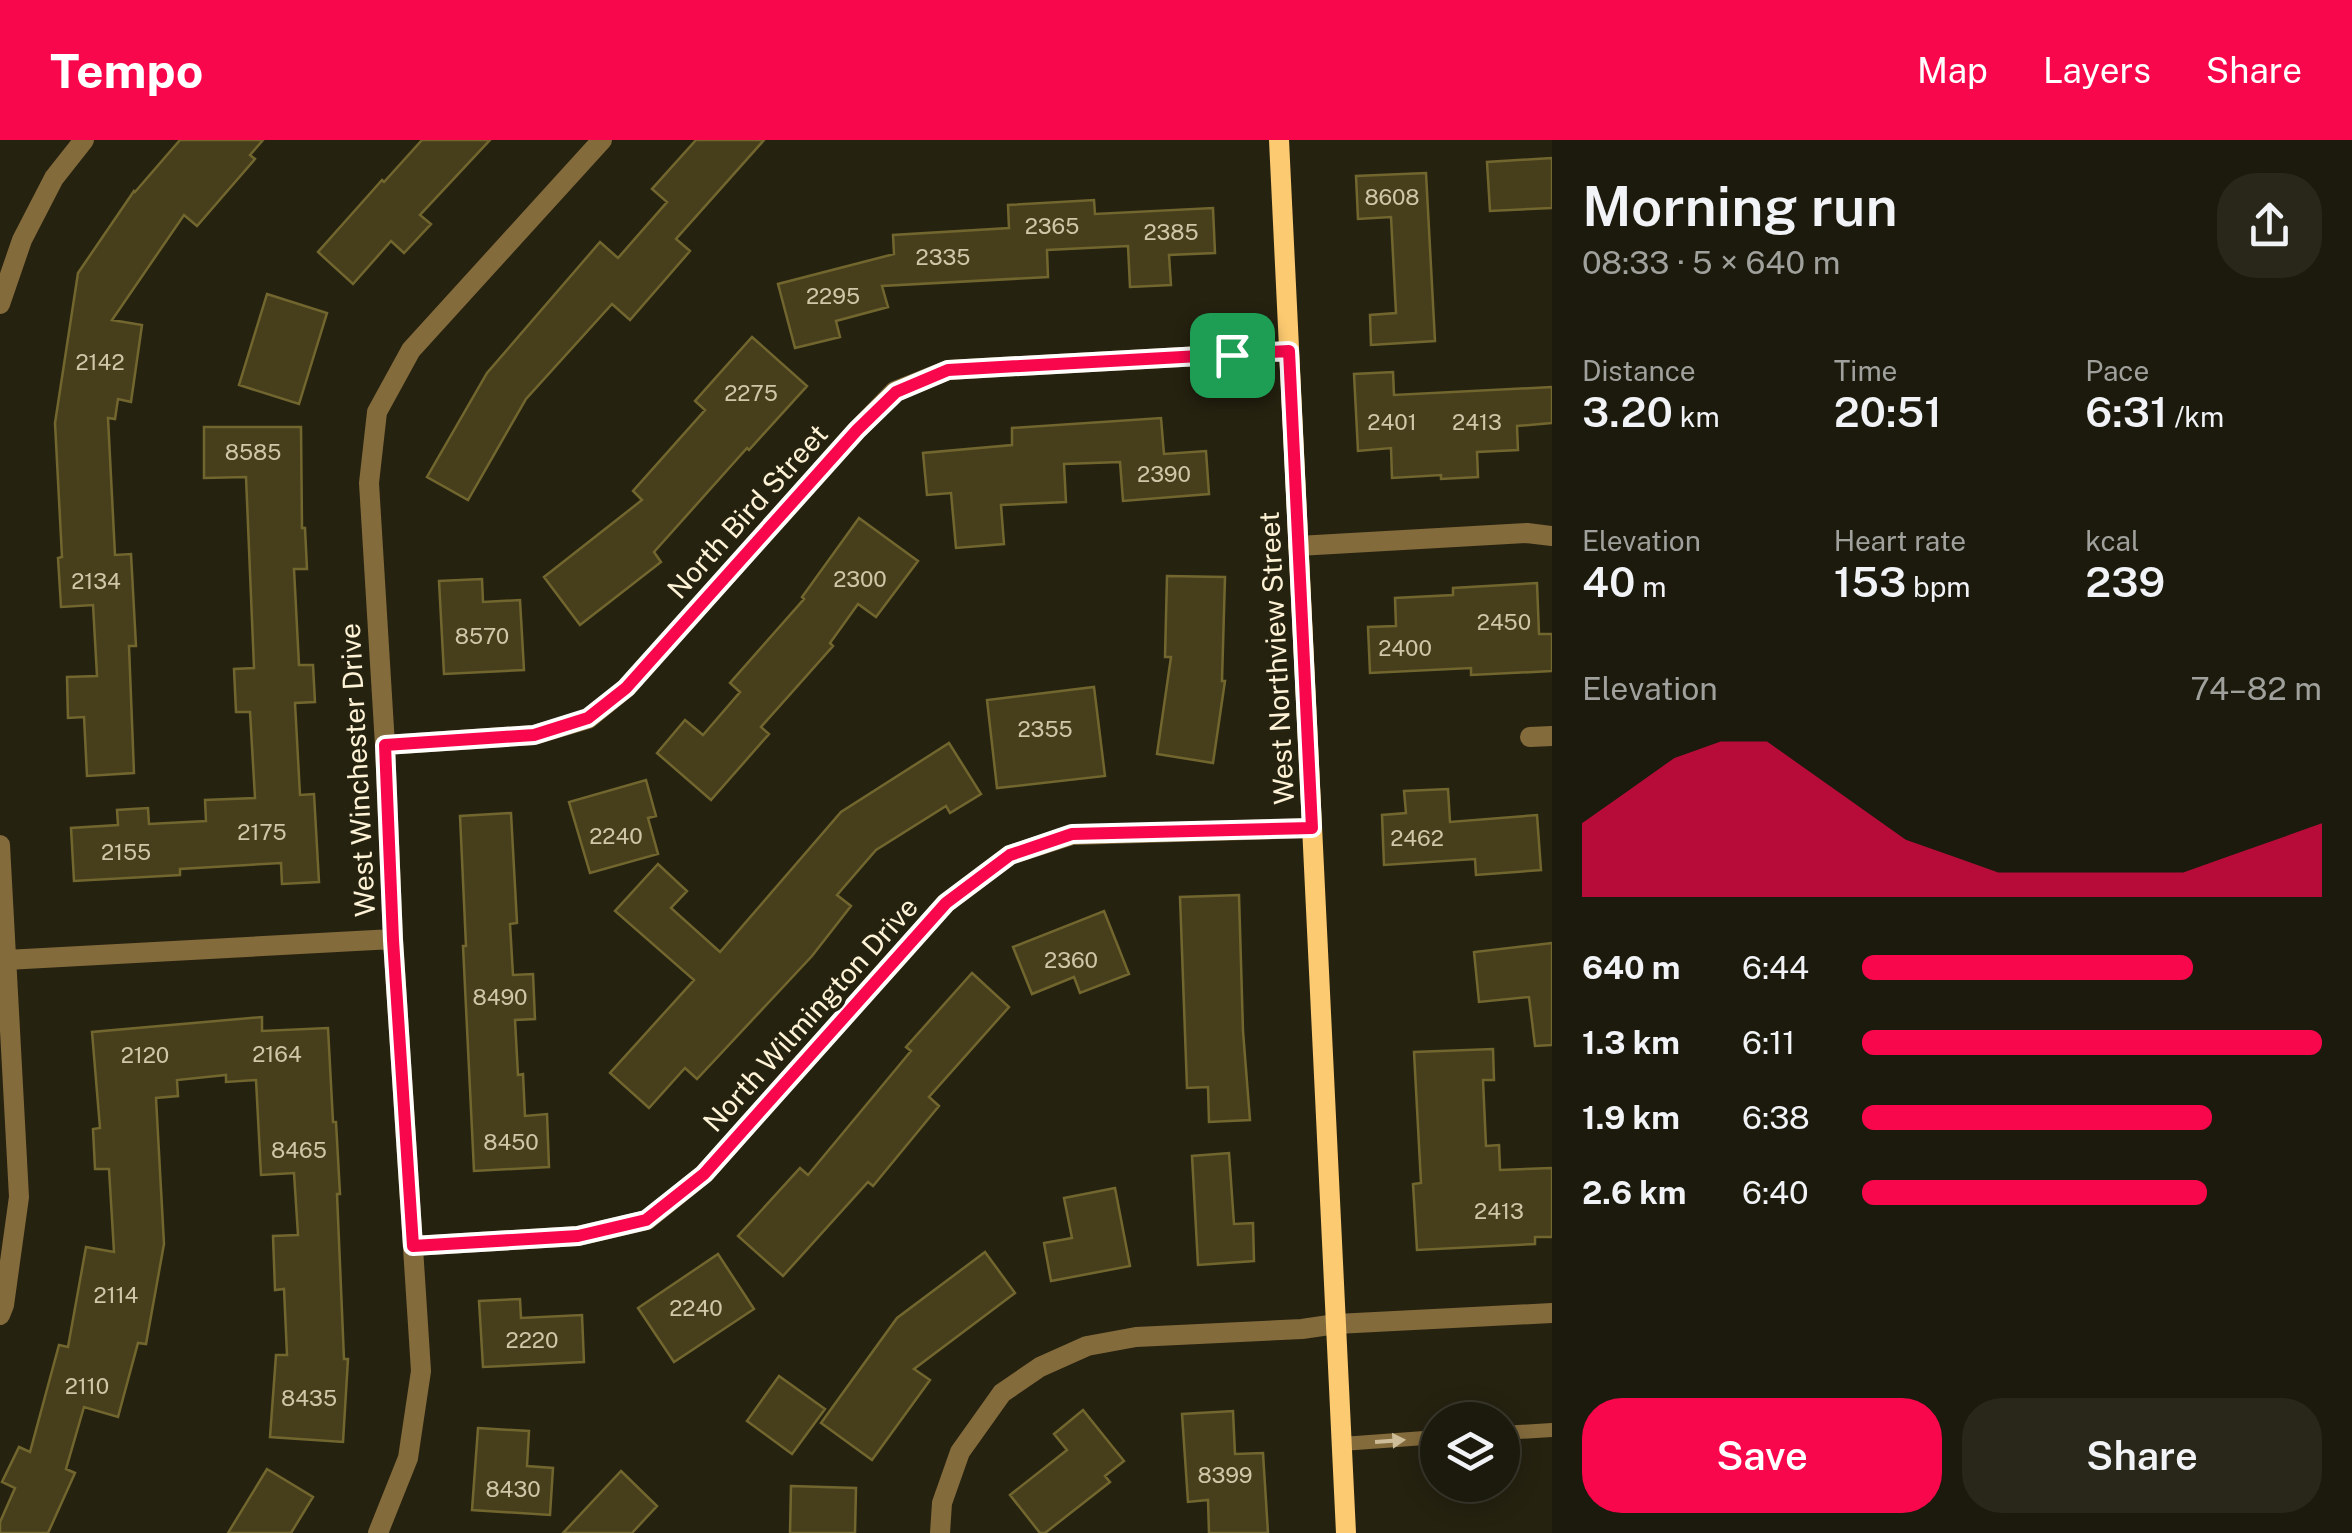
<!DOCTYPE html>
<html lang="en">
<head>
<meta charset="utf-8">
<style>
  body { margin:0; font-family:"Public Sans",sans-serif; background:#29271a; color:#f1f3f6; height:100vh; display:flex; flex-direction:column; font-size:38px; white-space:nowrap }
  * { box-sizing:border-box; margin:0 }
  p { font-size:32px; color:#a0a19d }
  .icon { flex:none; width:55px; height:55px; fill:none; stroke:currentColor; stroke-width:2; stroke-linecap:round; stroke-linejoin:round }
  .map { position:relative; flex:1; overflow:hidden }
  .drawer { display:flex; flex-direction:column; background:#1c1a0c; width:800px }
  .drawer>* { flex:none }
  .fabs { position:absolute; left:1420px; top:1262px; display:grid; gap:20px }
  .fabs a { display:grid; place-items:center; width:100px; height:100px; border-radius:50%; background:#1c1a0c; box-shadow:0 5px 25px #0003,0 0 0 2px #3a382d; font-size:50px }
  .pin { position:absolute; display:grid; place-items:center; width:85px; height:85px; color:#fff; margin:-42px; border-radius:20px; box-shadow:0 5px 15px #0006 }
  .round { display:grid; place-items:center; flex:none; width:105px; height:105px; border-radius:40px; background:#29271a }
  .headline { display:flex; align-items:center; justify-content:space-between; height:170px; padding:0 30px }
  h1 { font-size:55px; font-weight:600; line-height:75px }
  .metrics { display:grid; grid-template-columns:repeat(3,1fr); gap:15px; height:170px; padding:10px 30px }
  .metrics div { display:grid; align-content:center }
  .metrics b { font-size:42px; font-weight:600 }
  .metrics small { font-size:28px; font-weight:400 }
  .metrics p { font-size:28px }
  .chart { height:280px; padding:20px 30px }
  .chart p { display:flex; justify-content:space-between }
  .chart svg { width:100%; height:180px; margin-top:10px; fill:#f9074c; opacity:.7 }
  .action { display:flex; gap:20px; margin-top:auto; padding:20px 30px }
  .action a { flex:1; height:115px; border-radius:40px; background:#f9074c; color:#fff; font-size:40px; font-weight:600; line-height:115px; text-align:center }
  .action a+a { background:#29271a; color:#f1f3f6 }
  ul { padding:0 30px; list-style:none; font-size:32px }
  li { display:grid; grid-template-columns:160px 120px 1fr; align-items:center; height:75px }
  li i { height:25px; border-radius:12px; background:#f9074c }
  header { display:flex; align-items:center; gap:60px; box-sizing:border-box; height:140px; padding:0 50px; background:#f9074c; color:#fff }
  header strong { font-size:48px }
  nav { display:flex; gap:55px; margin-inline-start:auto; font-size:35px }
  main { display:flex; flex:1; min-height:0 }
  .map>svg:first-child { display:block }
  .building { fill:#473f1c; stroke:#72662f; stroke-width:2.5 }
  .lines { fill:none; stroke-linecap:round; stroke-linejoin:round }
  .lane { stroke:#846b3c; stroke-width:14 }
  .street { stroke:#846b3c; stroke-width:20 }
  .secondary { stroke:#fcca70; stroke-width:20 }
  .oneway { fill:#cdbd98 }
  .route-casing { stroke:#fff; stroke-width:20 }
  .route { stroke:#f9074c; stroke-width:12 }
  .labels { text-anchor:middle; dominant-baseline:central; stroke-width:8; stroke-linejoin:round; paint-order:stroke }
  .number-label { font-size:22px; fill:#d0c6a8 }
  .street-label { font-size:28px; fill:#fef3d6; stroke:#262210 }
</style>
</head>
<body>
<header>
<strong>Tempo</strong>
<nav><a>Map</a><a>Layers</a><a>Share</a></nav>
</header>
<main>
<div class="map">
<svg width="1552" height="1393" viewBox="0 0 1552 1393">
  <rect width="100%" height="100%" fill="#262210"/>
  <!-- building -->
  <path class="building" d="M 180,0 L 263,0 L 250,15 L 255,19 L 197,86 L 184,75 L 112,180 L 142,185 L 131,262 L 118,259 L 115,279 L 108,278 L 115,415 L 131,414 L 136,506 L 129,506 L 134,633 L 87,636 L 84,577 L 68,578 L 67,537 L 97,536 L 93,465 L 61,467 L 58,418 L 62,417 L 55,283 L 78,133 L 134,51 L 135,52 Z
    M 422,0 L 490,0 L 420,75 L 431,84 L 404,113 L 391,101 L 353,144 L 318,112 L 382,40 L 384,42 Z
    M 696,0 L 764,0 L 676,99 L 690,111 L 630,180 L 612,164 L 526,259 L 468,360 L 427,337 L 487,233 L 600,102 L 618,118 L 667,62 L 652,49 Z
    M 1552,18 L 1552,68 L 1490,71 L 1487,22 Z
    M 1426,33 L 1435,201 L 1371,205 L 1370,175 L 1396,173 L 1391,77 L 1358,79 L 1356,36 Z
    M 1094,60 L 1095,74 L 1213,68 L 1215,113 L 1169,115 L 1171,145 L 1130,147 L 1128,106 L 1047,110 L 1048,137 L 882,146 L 888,167 L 836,181 L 840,197 L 795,208 L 778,144 L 894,114 L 893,95 L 1009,88 L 1008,65 Z
    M 267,154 L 327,173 L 299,264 L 239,245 Z
    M 752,197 L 807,246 L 749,310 L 747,308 L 654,412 L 661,422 L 580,485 L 544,437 L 642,360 L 633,351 L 705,270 L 695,261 Z
    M 1393,232 L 1394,255 L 1552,247 L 1552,283 L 1517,286 L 1518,310 L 1477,312 L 1478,337 L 1441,339 L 1441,335 L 1392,338 L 1391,308 L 1358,311 L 1354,234 Z
    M 1161,278 L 1164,314 L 1206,311 L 1209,354 L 1123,361 L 1120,322 L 1064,324 L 1066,362 L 1001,365 L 1004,404 L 956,408 L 951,353 L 927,355 L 923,313 L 1012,305 L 1012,288 Z
    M 204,287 L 301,287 L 302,388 L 305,388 L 307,429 L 294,429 L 299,525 L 313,525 L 315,562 L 295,563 L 300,655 L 314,654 L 319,742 L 282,744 L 281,723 L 180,729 L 180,735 L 74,741 L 71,688 L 118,685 L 117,670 L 148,668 L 149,684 L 206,681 L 205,660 L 255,658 L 250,572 L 236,572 L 234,529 L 254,528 L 246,337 L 204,338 Z
    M 859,378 L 918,421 L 876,477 L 858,464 L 830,503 L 833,506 L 761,587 L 769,594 L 711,660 L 657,613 L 685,580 L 703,595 L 740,552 L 730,543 L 804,459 L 802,457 Z
    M 1167,436 L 1225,437 L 1222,541 L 1225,541 L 1213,623 L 1157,614 L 1171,517 L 1165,517 Z
    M 482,439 L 483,462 L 520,460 L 524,530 L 444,534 L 439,441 Z
    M 1537,443 L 1539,494 L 1552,494 L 1552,531 L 1471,535 L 1471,528 L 1370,533 L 1368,487 L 1396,486 L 1395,458 L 1453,455 L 1453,448 Z
    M 1094,547 L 1105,636 L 997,648 L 987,560 Z
    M 949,603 L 981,654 L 950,673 L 946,666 L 876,710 L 837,755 L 851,766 L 812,816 L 697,939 L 685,928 L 649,968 L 610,933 L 694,840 L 615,771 L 658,724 L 687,751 L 671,768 L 720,812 L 841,672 Z
    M 646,640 L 656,676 L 648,678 L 658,714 L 590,733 L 569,662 Z
    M 1448,649 L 1450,682 L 1537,675 L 1541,730 L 1476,735 L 1475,719 L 1384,725 L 1382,675 L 1406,673 L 1404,651 Z
    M 511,673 L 517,783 L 510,784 L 513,835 L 533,834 L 535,879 L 515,880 L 518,935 L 523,934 L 525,976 L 547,974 L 549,1027 L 474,1031 L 463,806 L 466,806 L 460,676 Z
    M 1239,755 L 1243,891 L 1250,980 L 1209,982 L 1208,947 L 1187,948 L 1180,757 Z
    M 1104,771 L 1129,834 L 1080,853 L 1074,837 L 1032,854 L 1013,807 Z
    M 1552,803 L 1552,905 L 1535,906 L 1529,857 L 1479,862 L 1474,812 Z
    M 972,833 L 1009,867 L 929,957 L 939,966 L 873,1046 L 868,1042 L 783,1136 L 738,1096 L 800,1028 L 808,1035 L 911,911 L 906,907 Z
    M 262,877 L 262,891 L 328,888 L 333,982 L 336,982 L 340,1054 L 337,1054 L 344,1219 L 348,1219 L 343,1302 L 270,1297 L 276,1215 L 287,1215 L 284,1149 L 275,1150 L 273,1096 L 298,1095 L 294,1033 L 261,1035 L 256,940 L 226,942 L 226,935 L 177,940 L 178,956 L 156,958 L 164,1104 L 146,1204 L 138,1203 L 118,1277 L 84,1267 L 66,1329 L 75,1333 L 48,1393 L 0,1393 L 0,1382 L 15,1348 L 2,1342 L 19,1307 L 30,1312 L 59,1205 L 68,1207 L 86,1107 L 114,1112 L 109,1029 L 95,1029 L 93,989 L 100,988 L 92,892 Z
    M 1493,909 L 1494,940 L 1483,940 L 1486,1006 L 1499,1005 L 1500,1030 L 1552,1028 L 1552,1097 L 1535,1097 L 1535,1104 L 1417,1110 L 1413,1044 L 1421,1043 L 1414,912 Z
    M 1229,1013 L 1234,1084 L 1253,1083 L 1254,1121 L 1198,1125 L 1192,1016 Z
    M 1115,1048 L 1130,1126 L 1051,1141 L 1044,1103 L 1072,1098 L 1064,1058 Z
    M 985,1112 L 1015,1153 L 914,1229 L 930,1240 L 872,1320 L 821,1283 L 897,1178 Z
    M 718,1114 L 754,1169 L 674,1222 L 638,1168 Z
    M 520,1159 L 521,1178 L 582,1175 L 584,1222 L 483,1227 L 479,1161 Z
    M 779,1236 L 825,1269 L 792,1314 L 747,1281 Z
    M 1083,1270 L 1124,1321 L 1105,1336 L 1110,1342 L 1045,1393 L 1040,1393 L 1010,1355 L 1067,1310 L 1054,1294 Z
    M 1233,1271 L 1235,1314 L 1263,1313 L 1268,1393 L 1209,1393 L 1208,1360 L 1188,1362 L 1182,1274 Z
    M 478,1288 L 529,1291 L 527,1326 L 553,1328 L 550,1375 L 472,1370 Z
    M 267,1329 L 313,1357 L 291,1393 L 228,1393 Z
    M 621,1331 L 657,1366 L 632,1393 L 563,1393 Z
    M 791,1346 L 856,1348 L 855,1393 L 790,1393 Z"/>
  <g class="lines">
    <!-- lane -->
    <path class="lane" d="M 1502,1293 L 1552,1290
      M 1342,1304 L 1438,1297"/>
    <!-- street -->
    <path class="street" d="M 0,164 L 22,100 L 54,38 L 84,0
      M 1298,406 L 1527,393 L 1552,396
      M 1530,597 L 1552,596
      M 385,605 L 534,595 L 588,579 L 626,548 L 857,290 L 895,251 L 948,230 L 1289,211
      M 0,705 L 19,1057 L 4,1165 L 0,1175
      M 6,820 L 393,799
      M 413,1106 L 578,1096 L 647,1080 L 704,1034 L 946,763 L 1010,715 L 1072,695 L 1312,688
      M 378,1393 L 408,1318 L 421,1231 L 393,799 L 385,605 L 369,343 L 377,272 L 411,210 L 602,0
      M 940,1393 L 942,1363 L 960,1312 L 1002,1253 L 1040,1227 L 1087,1206 L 1136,1197 L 1302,1189 L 1336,1184 L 1552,1173"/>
    <!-- secondary -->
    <path class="secondary" d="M 1279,0 L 1346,1393"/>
  </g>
  <!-- one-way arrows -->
  <defs><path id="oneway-solid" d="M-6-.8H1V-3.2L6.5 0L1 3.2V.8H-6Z" transform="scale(2.5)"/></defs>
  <use class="oneway" href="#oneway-solid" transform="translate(1390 1301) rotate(-4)"/>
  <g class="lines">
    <defs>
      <path id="route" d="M 1289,211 L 1312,688 L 1072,694 L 1010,715 L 946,763 L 704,1034 L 646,1080 L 578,1096 L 413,1106 L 393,800 L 385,605 L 534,595 L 588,578 L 626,548 L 857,290 L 896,252 L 948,230 Z"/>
    </defs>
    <!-- route casing -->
    <use href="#route" class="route-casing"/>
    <!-- route -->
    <use href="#route" class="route"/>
  </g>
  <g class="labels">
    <!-- number labels -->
    <g class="number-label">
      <text x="1392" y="57">8608</text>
      <text x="1052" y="86">2365</text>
      <text x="1171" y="92">2385</text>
      <text x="943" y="117">2335</text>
      <text x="833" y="156">2295</text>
      <text x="100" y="222">2142</text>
      <text x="751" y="253">2275</text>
      <text x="1392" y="282">2401</text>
      <text x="1477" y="282">2413</text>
      <text x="253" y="312">8585</text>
      <text x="1164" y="334">2390</text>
      <text x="860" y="439">2300</text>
      <text x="96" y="441">2134</text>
      <text x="1504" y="482">2450</text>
      <text x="482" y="496">8570</text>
      <text x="1405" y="508">2400</text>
      <text x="1045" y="589">2355</text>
      <text x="262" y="692">2175</text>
      <text x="616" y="696">2240</text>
      <text x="1417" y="698">2462</text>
      <text x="126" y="712">2155</text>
      <text x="1071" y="820">2360</text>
      <text x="500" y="857">8490</text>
      <text x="277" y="914">2164</text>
      <text x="145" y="915">2120</text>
      <text x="511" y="1002">8450</text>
      <text x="299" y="1010">8465</text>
      <text x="1499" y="1071">2413</text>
      <text x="116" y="1155">2114</text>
      <text x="696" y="1168">2240</text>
      <text x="532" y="1200">2220</text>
      <text x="87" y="1246">2110</text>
      <text x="309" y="1258">8435</text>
      <text x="1225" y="1335">8399</text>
      <text x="513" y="1349">8430</text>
    </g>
    <!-- street labels -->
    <g class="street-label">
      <text transform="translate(747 371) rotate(-48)">North Bird Street</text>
      <text transform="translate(1276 518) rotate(-93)">West Northview Street</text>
      <text transform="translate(357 630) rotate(-93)">West Winchester Drive</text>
      <text transform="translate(810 874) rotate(-48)">North Wilmington Drive</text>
    </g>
  </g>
</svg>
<div class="fabs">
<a><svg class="icon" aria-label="layers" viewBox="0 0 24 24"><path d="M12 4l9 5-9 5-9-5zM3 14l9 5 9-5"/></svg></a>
</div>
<div class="pin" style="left:1232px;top:215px;background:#1e9e55"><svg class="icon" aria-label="arrive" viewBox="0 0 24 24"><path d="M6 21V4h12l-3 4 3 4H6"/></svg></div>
</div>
<section class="drawer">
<div class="headline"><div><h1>Morning run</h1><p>08:33 · 5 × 640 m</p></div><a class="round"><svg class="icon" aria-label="share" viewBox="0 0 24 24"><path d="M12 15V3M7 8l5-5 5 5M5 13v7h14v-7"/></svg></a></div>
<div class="metrics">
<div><p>Distance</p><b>3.20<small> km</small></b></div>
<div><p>Time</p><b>20:51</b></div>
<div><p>Pace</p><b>6:31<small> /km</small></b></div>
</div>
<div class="metrics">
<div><p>Elevation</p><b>40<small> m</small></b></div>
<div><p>Heart rate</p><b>153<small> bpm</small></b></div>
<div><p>kcal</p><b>239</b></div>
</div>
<div class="chart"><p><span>Elevation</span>74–82 m</p>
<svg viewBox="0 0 160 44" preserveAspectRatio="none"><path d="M0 44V26L10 18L20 10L30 6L40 6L50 14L60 22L70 30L80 34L90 38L100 38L110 38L120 38L130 38L140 34L150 30L160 26V44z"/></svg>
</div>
<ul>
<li><b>640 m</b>6:44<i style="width:72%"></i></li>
<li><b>1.3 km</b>6:11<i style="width:100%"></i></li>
<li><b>1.9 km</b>6:38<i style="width:76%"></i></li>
<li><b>2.6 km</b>6:40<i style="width:75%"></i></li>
</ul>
<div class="action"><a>Save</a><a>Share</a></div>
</section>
</main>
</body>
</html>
